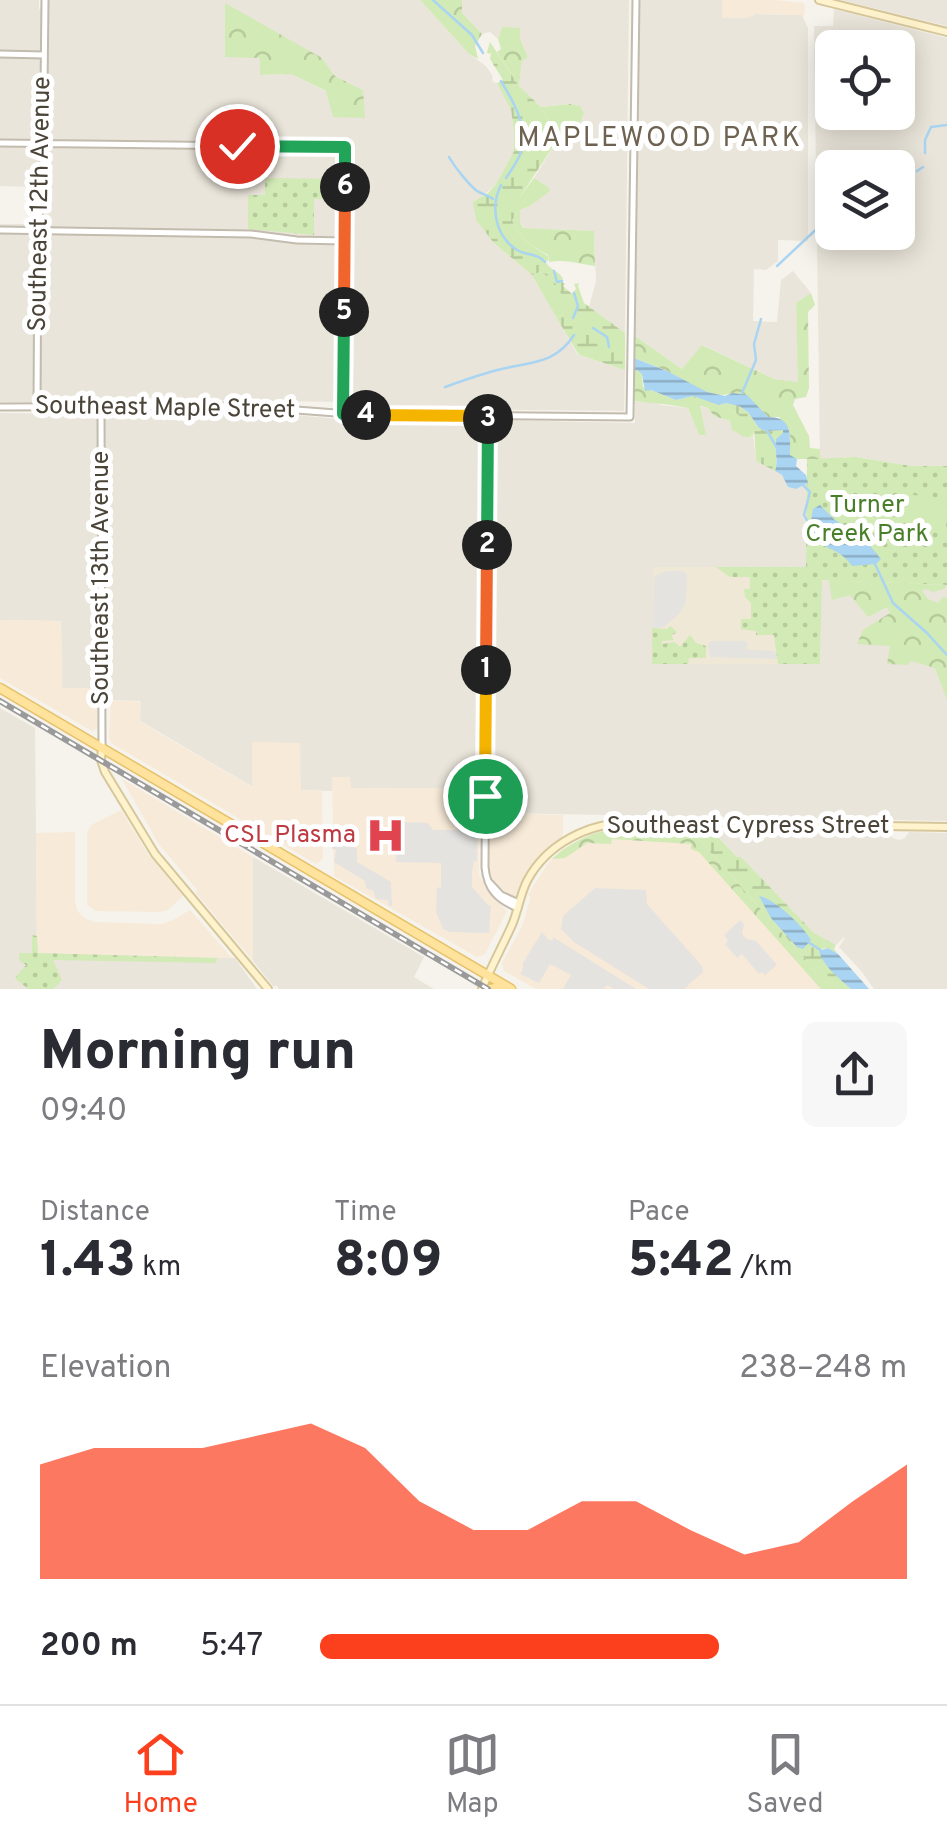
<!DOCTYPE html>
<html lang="en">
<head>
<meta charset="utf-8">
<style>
  body { margin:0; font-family:Overpass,sans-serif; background:#f7f7f7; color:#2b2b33; height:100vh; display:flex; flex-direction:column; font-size:38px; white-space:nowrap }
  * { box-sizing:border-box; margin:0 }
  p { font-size:32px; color:#7c7c81 }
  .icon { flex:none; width:55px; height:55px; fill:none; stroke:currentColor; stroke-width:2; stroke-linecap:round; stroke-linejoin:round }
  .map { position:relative; height:989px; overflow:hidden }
  .drawer { display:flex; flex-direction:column; background:#fff; flex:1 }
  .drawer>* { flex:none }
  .buttons { position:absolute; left:815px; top:30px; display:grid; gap:20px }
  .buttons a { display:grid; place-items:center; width:100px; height:100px; border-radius:15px; background:#fff; box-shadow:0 5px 25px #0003; font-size:50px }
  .pin { position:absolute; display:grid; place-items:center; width:85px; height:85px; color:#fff; margin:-42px; border:5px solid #fff; border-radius:50%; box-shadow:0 2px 10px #0007 }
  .km { position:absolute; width:50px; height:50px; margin:-25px; border-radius:50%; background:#222; color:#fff; font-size:28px; line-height:50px; text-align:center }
  .round { display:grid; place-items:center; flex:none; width:105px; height:105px; border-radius:15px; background:#f7f7f7 }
  .overview { display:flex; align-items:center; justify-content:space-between; height:170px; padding:0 40px }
  h1 { font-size:55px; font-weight:800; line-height:75px }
  .figures { display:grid; grid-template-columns:repeat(3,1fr); gap:15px; height:170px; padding:10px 40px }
  .figures div { display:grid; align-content:center }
  .figures b { font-size:50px; font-weight:800 }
  .figures small { font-size:28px; font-weight:400 }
  .figures p { font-size:28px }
  .chart { height:280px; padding:20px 40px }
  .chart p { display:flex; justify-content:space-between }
  .chart svg { width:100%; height:180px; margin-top:10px; fill:#fc3f1d; opacity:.7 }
  ul { padding:0 40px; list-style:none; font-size:32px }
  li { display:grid; grid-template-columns:160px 120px 1fr; align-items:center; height:75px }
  li i { height:25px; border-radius:12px; background:#fc3f1d }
  .dock { display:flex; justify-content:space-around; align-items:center; height:140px; border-top:2px solid #e1e1e2; background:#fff; font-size:28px; color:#7c7c81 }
  .dock a { display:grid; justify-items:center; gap:5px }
  .dock .on { color:#fc3f1d }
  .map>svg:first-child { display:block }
  .residential { fill:#eae5da; fill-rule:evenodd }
  .commercial { fill:#f7ead8 }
  .education { fill:#efe8d6 }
  .grass { fill:url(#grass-dots) }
  .forest { fill:url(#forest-crowns) }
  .wetland { fill:url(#wetland-marsh) }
  .pitch { fill:#d2eab5 }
  .parking { fill:#e5e3e0 }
  .water { fill:url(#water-rules) }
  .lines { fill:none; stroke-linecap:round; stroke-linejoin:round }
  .stream { stroke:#a9d4f2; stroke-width:2.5 }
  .tertiary-casing { stroke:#c2bbae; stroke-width:9 }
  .secondary-casing { stroke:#d6c79b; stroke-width:10 }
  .primary-casing { stroke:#e6c16a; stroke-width:11 }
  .tertiary { stroke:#fff; stroke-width:5 }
  .secondary { stroke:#fff3cd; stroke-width:6 }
  .primary { stroke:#ffe39c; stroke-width:8 }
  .rail-casing { stroke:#9a9a9a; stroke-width:6 }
  .rail { stroke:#fff; stroke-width:2.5; stroke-dasharray:8; stroke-linecap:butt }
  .split-1-casing { stroke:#fff; stroke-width:20 }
  .split-2-casing { stroke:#fff; stroke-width:20 }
  .split-3-casing { stroke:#fff; stroke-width:20 }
  .split-4-casing { stroke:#fff; stroke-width:20 }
  .split-5-casing { stroke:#fff; stroke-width:20 }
  .split-6-casing { stroke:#fff; stroke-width:20 }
  .split-7-casing { stroke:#fff; stroke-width:20 }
  .split-1 { stroke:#f5b400; stroke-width:12 }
  .split-2 { stroke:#f0652b; stroke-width:12 }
  .split-3 { stroke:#22a559; stroke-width:12 }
  .split-4 { stroke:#f5b400; stroke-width:12 }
  .split-5 { stroke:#22a559; stroke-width:12 }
  .split-6 { stroke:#f0652b; stroke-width:12 }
  .split-7 { stroke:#22a559; stroke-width:12 }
  .labels { text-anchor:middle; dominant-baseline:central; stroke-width:10; stroke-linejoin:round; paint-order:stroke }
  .street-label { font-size:25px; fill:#4b4439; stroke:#fff }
  .park-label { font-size:25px; fill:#4a7f2a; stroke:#fff }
  .health-label { font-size:25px; fill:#be3a42; stroke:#fff; text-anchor:end }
  .neighbourhood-label { font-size:28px; letter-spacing:2.5px; fill:#6e6250; stroke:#fff }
</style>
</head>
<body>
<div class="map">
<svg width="947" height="989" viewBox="0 0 947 989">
  <defs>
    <pattern id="grass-dots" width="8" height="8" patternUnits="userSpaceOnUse" patternTransform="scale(2.5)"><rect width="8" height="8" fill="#d2eab5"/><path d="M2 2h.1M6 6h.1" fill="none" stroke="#b6ca9c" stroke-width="1.8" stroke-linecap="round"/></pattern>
    <pattern id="forest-crowns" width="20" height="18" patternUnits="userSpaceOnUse" patternTransform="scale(2.5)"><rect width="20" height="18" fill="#d2eab5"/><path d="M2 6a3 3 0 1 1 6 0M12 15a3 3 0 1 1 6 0" fill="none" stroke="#b6ca9c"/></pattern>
    <pattern id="wetland-marsh" width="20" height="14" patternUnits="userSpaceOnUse" patternTransform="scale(2.5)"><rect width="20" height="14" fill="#d2eab5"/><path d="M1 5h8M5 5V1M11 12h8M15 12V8" fill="none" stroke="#b6ca9c"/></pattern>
    <pattern id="water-rules" width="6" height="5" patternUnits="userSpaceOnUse" patternTransform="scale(2.5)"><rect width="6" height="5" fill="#a9d4f2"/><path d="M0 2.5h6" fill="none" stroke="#8caec5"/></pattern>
  </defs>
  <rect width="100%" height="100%" fill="#f6f3ec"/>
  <!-- residential -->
  <path class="residential" d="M 0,0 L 39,0 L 39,9 L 48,9 L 49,0 L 420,0 L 469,54 L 486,66 L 492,75 L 493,82 L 497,83 L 503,92 L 511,110 L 514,131 L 514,151 L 496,184 L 476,202 L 494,243 L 532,275 L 578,355 L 625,370 L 624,411 L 350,408 L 337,402 L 160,399 L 95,403 L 0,402 L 0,224 L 32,224 L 37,187 L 0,186 ZM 322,58 L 335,76 L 363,90 L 327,92 L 291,74 L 261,75 Z
    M 462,0 L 629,0 L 625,333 L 589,307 L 596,281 L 594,231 L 524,228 L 520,222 L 520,210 L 530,206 L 547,186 L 534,178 L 558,139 L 577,140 L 575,122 L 581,121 L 584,113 L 580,106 L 571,104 L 541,107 L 519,86 L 522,61 L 528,57 L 520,39 L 502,27 L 498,39 L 490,32 L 482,34 L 462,13 Z
    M 640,0 L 722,0 L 722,18 L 756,14 L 802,15 L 808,28 L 808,241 L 778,240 L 778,261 L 766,270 L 754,269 L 753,321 L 777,322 L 781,280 L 793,271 L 811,293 L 796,303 L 799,382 L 774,379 L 703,345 L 682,369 L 635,336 Z
    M 841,0 L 947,0 L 947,26 Z
    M 834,9 L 947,38 L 947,466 L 911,466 L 856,457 L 820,459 L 814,26 L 833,26 ZM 832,48 L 898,48 L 898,112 L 832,112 ZM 832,168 L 898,168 L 898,232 L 832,232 Z
    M 656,401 L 661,405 L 688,408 L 699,435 L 705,434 L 699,406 L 708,408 L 714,416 L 730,421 L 733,430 L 747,438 L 753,435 L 756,461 L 782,475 L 788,487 L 796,489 L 807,483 L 806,567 L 820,664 L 821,580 L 947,585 L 947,821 L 490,813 L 494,424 L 497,420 L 635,423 L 635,402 Z
    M 161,410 L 250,411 L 338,419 L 483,420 L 479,789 L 350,788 L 332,778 L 332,791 L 301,790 L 253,742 L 253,787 L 140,721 L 140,701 L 108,700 L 108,688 L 62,688 L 61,621 L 0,620 L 0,413 L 94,414 Z
    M 0,708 L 35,728 L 37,953 L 235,958 L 257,989 L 0,989 Z
    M 710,829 L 740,829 L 744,836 L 750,838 L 756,836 L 760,830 L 790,830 L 794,836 L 800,839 L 805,837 L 810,830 L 889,832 L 893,838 L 899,840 L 905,838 L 909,832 L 947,833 L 947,989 L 874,989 L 862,972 L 839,947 L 845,938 L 844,937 L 836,945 L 814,933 L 741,857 L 737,857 Z
    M 253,857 L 424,957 L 414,977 L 434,989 L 279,989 L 276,985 L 274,987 L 253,961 Z"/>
  <!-- commercial -->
  <path class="commercial" d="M 722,0 L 775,0 L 803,3 L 805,6 L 804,18 L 802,15 L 756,14 L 748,18 L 722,18 Z
    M 0,620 L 61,621 L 62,688 L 97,688 L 97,729 L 92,731 L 0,678 Z
    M 111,700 L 141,702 L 140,722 L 252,787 L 252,742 L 300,743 L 301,790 L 322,791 L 323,859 L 316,864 L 111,743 L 109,737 Z
    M 332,777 L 350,777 L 351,788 L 479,789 L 479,874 L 488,892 L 507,911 L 485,954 L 477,957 L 334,876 Z
    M 122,779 L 253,857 L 253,961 L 196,893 L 197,890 L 158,843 Z
    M 121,810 L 148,854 L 183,896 L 168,910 L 160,912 L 96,911 L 87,905 L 87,832 L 91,825 Z
    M 489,813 L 563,815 L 563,837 L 540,858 L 529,873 L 517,897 L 513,899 L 508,898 L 495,887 L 491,880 L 488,866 Z
    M 630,827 L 689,828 L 832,989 L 536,989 L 504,971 L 502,963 L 522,926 L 531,897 L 528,895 L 548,863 L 563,849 L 591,834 L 612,829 Z
    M 75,832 L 75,902 L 78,912 L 86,919 L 95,922 L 162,924 L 173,920 L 190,910 L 232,958 L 37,953 L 36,833 Z"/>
  <!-- education -->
  <path class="education" d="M 653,567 L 806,567 L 820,664 L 652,664 Z"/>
  <!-- grass -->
  <path class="grass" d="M 265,178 L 338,179 L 338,199 L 314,199 L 314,235 L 248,229 L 248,195 L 265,195 Z
    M 856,457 L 911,466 L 947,466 L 947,585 L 822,580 L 820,664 L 778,664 L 774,635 L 756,635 L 756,631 L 741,629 L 741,619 L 751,619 L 751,603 L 745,597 L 744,589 L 750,589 L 750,577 L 730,577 L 716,567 L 806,567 L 807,459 Z
    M 670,626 L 677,632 L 671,636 L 674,640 L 662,641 L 662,644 L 675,642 L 680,647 L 690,635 L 696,643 L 706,646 L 706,658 L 689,658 L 688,664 L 652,664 L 652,628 L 667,629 Z
    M 32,935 L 37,936 L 38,953 L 217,958 L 216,963 L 53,960 L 62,980 L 53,989 L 28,989 L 15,978 L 26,965 L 19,960 L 19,953 L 32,953 Z"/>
  <!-- forest -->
  <path class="forest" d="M 420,0 L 462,0 L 462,13 L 482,34 L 475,46 L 478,59 L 469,54 Z
    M 225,3 L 322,58 L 335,76 L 363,90 L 365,118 L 333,117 L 326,91 L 291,74 L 260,75 L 260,58 L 225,57 Z
    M 502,27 L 520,28 L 520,39 L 528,57 L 522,61 L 519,86 L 497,52 L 501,49 L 498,39 Z
    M 571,104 L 580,106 L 584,113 L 581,121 L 576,123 L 579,131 L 577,140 L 558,139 L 541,107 Z
    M 534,178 L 547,186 L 550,191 L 530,206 L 520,210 L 520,222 L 523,228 L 594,231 L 595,266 C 579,264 566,259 549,262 L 548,255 C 531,245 519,239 512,220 L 520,210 L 520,197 Z
    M 540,272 C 558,280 566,295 564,314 L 556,317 L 532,275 Z
    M 811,293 L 815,305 L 808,312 L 809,388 L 806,397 L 795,399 L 793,405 L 809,436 L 810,448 L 820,449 L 820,459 L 797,459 L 789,456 L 790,435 L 779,417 L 768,417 L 756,405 L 733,393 C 709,401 686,380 665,370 C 655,366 645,362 634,358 L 635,336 L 682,369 L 702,345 L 774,379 L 798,382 L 796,303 Z
    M 637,370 L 642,374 L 643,387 L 676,400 L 693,396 L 713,402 L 736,413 L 755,427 L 753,435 L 747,438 L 732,430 L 730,421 L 714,416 L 708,408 L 702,406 L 700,406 L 706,435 L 699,435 L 688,408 C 669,404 652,403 633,401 L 633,372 Z
    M 829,580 L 947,585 L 944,589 L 933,592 L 926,589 L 922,591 L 928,599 L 938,603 L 943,597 L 947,598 L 947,700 L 935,668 L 911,661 L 907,665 L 887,664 L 890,646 L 857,644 L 863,630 L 890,613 L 887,607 L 868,617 L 850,595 L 832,600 Z
    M 630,827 L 689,828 L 832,989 L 821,989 L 699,852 L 691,849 L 691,844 L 612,839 L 611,844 L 587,843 L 565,858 L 552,859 C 575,838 600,829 630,827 Z"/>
  <!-- wetland -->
  <path class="wetland" d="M 490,42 L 519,86 L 541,107 L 558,139 L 520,197 L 520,210 L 512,220 C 519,239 531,245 548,256 L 548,261 L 545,261 C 549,270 560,271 563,279 L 561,281 L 565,284 L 563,286 L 572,294 L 576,289 L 574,284 L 579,283 L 578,286 L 584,303 L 625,333 L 625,370 L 579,355 L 556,317 L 564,314 C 565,295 557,280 540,272 L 532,275 L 494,243 L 476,220 L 473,202 L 488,193 L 496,184 L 514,151 L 514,131 L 511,110 L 497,83 L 503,80 L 490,59 L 491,53 L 488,54 L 487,52 Z
    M 726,403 L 739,406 L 748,412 L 759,428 L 765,431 L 783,430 L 784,433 L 776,439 C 774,451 779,460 775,471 L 756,461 L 754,427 L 736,413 L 719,405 Z
    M 689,828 L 710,829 L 737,857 L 741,857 L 814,933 L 836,945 L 834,949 L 838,954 L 828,948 L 821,949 L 837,976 L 851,989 L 832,989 Z"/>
  <!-- pitch -->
  <path class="pitch" d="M 909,494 L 947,501 L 946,530 L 904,522 Z"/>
  <!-- parking -->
  <path class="parking" d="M 666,571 L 684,571 L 687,575 L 686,602 L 680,613 L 664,627 L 653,628 L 654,577 Z
    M 711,641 L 747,641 L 747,650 L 775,651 L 777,659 L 710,657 L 708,646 Z
    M 397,822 L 428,823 L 433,830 L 474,830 L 477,841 L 477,860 L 474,862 L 472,871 L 472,887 L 488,905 L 491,906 L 489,933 L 450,932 L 443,929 L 436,912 L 437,888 L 441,887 L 441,863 L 396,862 Z
    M 332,838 L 340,838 L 357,849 L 357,862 L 391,882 L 392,906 L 389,906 L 388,900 L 376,899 L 373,891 L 366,888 L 365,881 L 334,862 L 336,850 L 332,849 Z
    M 595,888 L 646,890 L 647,904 L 702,966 L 703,972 L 684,989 L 649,989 L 574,942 L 561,929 L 563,916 Z
    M 740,920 L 744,924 L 742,934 L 747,939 L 756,941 L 777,965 L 765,975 L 762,972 L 759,974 L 742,954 L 737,958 L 725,944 L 728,941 L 724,935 Z
    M 542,932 L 549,940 L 553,940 L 553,937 L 636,989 L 614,989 L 607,985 L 604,989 L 563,989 L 571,975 L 550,964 L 539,983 L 520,974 L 523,968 L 523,963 Z"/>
  <!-- water -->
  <path class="water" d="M 634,358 L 667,371 L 707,392 L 725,396 L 733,393 L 747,395 L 768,417 C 793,417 790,435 790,455 L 797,459 L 796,466 L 806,475 L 808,483 L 796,489 L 788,487 L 782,475 L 775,471 C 779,460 774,451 776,439 L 783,433 L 783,430 L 766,431 L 759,428 L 748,412 L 739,406 L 726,403 L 719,405 L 693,396 L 676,400 L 651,390 L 645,391 L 642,374 L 637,370 L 633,372 Z
    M 820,505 L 835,520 L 862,536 L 881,559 L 876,564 L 852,566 C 835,540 803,554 813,509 Z
    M 759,896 C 775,899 803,926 811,940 L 803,949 L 797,947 L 771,918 Z
    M 828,948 L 838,954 L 869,989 L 851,989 C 840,979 823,966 819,951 Z"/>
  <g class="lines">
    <!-- stream -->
    <path class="stream" d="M 433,0 L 472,35 L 483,53
      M 501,81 C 514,102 531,132 519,157 C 515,165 510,172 506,178
      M 925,153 L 925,140 L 931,127 L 947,125
      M 449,157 C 454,166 469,185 477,191 C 482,194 488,195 493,199
      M 917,171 L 923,167
      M 501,185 C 490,207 495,236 517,250 C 528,256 537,253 545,262
      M 898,189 L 904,186 L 911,176
      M 777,266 L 823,223
      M 554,271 L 557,282 L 562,281
      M 573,318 L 578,306 L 574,293
      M 593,328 L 607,337 L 609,347
      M 445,387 C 465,380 486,372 506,368 C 534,362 557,362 574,335
      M 742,393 L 756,360 L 754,344 L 761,319
      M 766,429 L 777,448
      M 803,485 L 810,492 L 804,515 L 812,529
      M 92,531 L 92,522 L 93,531
      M 875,564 L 893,603 L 927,633 L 947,655
      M 808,942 L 822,951"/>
    <defs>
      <path id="tertiary" d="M 0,54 L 44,55
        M 0,143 L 345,147 L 343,414
        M 0,230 L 251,234 L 297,240 L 344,241
        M 0,407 L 243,406 L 349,414 L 630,417 L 636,0
        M 37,407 L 38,230 L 43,178 L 45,0
        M 101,408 L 102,748
        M 488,416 L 485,867 C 487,889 497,900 518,908
        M 488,881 L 501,895 L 519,903"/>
      <path id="secondary" d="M 819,0 L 947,32
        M 102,748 L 101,760 L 105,772 L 155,854 L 268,989
        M 482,989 C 491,967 502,947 512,925 C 518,911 520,895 527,881 C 547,843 589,823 631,822 L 947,827"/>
      <path id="primary" d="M 0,688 L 511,989
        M 490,989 L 506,986"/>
    </defs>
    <!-- tertiary casing -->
    <use href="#tertiary" class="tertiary-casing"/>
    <!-- secondary casing -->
    <use href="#secondary" class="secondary-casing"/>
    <!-- primary casing -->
    <use href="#primary" class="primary-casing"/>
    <!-- tertiary -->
    <use href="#tertiary" class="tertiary"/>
    <!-- secondary -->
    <use href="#secondary" class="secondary"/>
    <!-- primary -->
    <use href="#primary" class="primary"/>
    <defs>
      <path id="rail" d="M 0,701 L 488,989"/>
    </defs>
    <!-- rail casing -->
    <use href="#rail" class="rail-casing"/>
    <!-- rail -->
    <use href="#rail" class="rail"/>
  </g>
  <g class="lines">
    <defs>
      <path id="split-1" d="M 485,796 L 486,670"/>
      <path id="split-2" d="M 486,670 L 487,545"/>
      <path id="split-3" d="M 487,545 L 488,419"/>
      <path id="split-4" d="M 366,415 L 488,416 L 488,419"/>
      <path id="split-5" d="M 344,312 L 343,414 L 366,415"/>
      <path id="split-6" d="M 344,312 L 345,187"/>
      <path id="split-7" d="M 237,146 L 345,147 L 345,187"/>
    </defs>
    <!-- split-1 casing -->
    <use href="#split-1" class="split-1-casing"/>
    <!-- split-2 casing -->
    <use href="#split-2" class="split-2-casing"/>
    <!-- split-3 casing -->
    <use href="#split-3" class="split-3-casing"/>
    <!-- split-4 casing -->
    <use href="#split-4" class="split-4-casing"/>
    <!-- split-5 casing -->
    <use href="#split-5" class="split-5-casing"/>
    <!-- split-6 casing -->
    <use href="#split-6" class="split-6-casing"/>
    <!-- split-7 casing -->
    <use href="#split-7" class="split-7-casing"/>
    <!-- split-1 -->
    <use href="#split-1" class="split-1"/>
    <!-- split-2 -->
    <use href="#split-2" class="split-2"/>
    <!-- split-3 -->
    <use href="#split-3" class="split-3"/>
    <!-- split-4 -->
    <use href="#split-4" class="split-4"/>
    <!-- split-5 -->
    <use href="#split-5" class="split-5"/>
    <!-- split-6 -->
    <use href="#split-6" class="split-6"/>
    <!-- split-7 -->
    <use href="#split-7" class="split-7"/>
  </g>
  <!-- icons -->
  <defs>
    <symbol id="hospital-bare" viewBox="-9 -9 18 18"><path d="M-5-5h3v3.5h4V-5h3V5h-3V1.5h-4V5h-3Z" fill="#e0444e" stroke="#fff" stroke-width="2.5" paint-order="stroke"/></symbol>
  </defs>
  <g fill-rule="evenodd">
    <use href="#hospital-bare" x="358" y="808" width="55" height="55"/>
  </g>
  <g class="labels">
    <!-- street labels -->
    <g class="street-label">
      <text transform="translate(41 204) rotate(-89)">Southeast 12th Avenue</text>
      <text transform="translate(165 409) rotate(1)">Southeast Maple Street</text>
      <text transform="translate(102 578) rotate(-90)">Southeast 13th Avenue</text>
      <text x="748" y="827">Southeast Cypress Street</text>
    </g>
    <!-- park labels -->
    <g class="park-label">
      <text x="867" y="506">Turner<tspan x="867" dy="29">Creek Park</tspan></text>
    </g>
    <!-- health labels -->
    <g class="health-label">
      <text x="356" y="836">CSL Plasma</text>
    </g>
    <!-- neighbourhood labels -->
    <g class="neighbourhood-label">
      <text x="660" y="139">MAPLEWOOD PARK</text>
    </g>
  </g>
</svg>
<div class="buttons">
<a><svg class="icon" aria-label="locate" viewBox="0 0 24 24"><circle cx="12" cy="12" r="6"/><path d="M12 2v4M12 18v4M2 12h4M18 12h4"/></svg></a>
<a><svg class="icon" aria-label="layers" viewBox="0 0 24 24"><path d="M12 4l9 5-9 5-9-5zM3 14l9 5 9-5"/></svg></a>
</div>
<div class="pin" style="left:485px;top:796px;background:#1e9e55"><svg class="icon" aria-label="arrive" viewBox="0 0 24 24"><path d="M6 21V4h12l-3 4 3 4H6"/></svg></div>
<div class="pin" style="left:237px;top:146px;background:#d93025"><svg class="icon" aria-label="check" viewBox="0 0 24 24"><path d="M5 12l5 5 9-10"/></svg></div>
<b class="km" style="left:486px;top:670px">1</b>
<b class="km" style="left:487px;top:545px">2</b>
<b class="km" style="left:488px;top:419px">3</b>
<b class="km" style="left:366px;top:415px">4</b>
<b class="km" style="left:344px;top:312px">5</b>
<b class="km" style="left:345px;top:187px">6</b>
</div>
<section class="drawer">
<div class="overview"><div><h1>Morning run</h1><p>09:40</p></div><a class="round"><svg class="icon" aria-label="share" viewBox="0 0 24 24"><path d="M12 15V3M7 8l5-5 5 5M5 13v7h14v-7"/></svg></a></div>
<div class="figures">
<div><p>Distance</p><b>1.43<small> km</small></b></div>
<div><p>Time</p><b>8:09</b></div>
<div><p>Pace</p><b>5:42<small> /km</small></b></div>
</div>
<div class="chart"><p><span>Elevation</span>238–248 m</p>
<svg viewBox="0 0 160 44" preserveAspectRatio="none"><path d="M0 44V16L10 12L20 12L30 12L40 9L50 6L60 12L70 25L80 32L90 32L100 25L110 25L120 32L130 38L140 35L150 25L160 16V44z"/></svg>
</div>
<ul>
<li><b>200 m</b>5:47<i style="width:68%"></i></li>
</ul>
</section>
<nav class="dock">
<a class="on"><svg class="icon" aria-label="home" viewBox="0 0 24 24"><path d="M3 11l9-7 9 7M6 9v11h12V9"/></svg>Home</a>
<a><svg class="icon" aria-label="map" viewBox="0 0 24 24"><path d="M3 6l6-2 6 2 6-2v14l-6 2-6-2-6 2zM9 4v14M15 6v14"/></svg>Map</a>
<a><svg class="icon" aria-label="saved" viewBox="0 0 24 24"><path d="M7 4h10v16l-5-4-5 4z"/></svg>Saved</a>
</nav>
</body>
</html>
